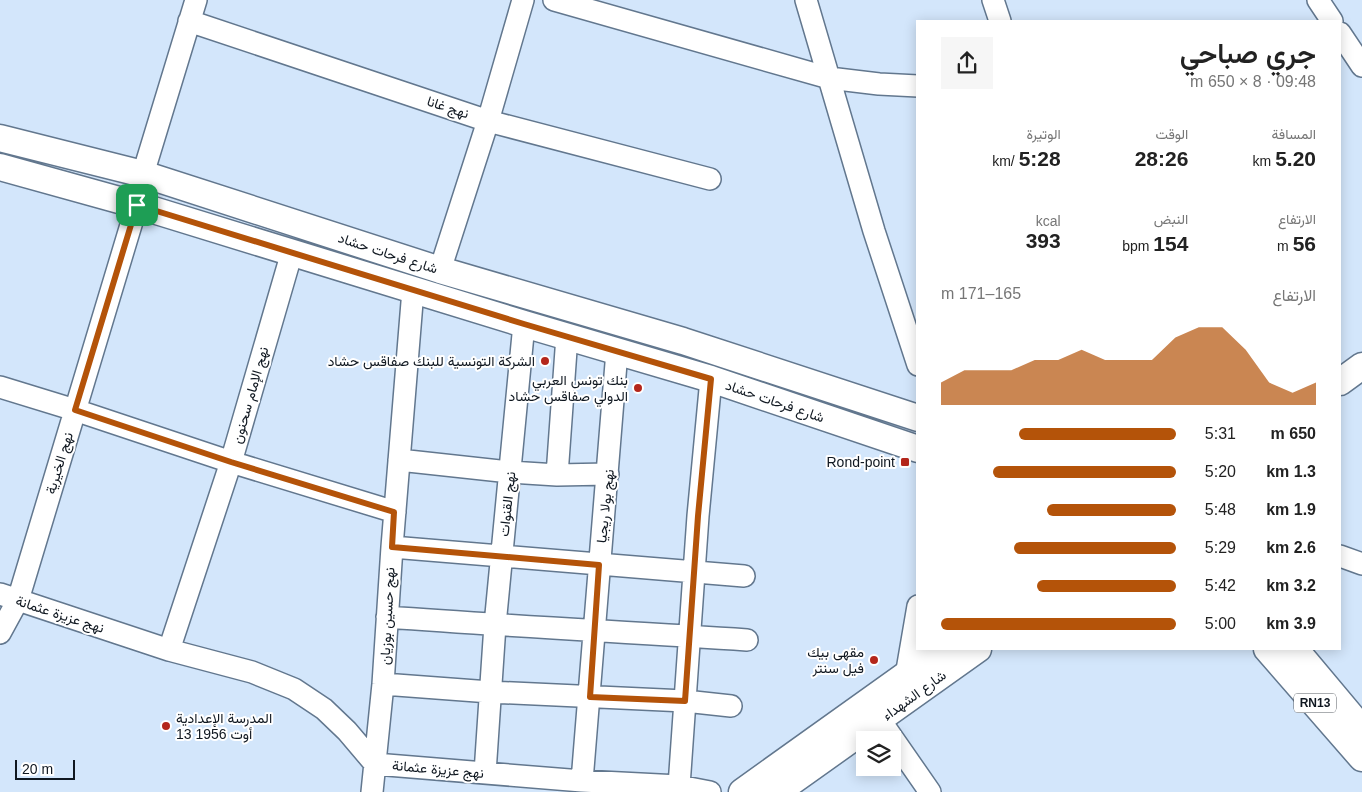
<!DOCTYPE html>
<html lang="ar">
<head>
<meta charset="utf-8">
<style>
  body { margin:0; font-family:Helvetica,Vazirmatn,sans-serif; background:#f6f6f6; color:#222; direction:rtl; height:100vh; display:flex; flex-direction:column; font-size:19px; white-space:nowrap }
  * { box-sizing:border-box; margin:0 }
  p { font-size:16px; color:#767676 }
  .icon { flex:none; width:28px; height:28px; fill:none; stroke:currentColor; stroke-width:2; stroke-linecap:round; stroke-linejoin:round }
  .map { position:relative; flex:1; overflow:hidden; direction:ltr }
  .side { position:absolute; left:916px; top:20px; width:425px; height:630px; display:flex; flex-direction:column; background:#fff; border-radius:0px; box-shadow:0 2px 12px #0003; direction:rtl }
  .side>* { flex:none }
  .controls { position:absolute; left:856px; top:731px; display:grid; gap:10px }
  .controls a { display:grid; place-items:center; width:45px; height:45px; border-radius:0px; background:#fff; box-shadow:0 2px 12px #0003; font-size:25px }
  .scale { position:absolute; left:15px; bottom:12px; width:60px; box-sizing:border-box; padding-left:5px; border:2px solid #0f1720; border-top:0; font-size:14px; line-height:18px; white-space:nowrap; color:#0f1720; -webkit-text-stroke:4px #fff; paint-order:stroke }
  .pin { position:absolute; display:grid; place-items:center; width:42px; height:42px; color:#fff; margin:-21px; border-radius:10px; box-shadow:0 2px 8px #0006 }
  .round { display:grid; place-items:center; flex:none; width:52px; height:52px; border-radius:0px; background:#f6f6f6 }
  .head { display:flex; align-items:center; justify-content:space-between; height:85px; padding:0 25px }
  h1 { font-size:28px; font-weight:600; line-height:38px }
  .figures { display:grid; grid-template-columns:repeat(3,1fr); gap:8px; height:85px; padding:5px 25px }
  .figures div { display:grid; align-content:center }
  .figures b { font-size:21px; font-weight:600 }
  .figures small { font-size:14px; font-weight:400 }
  .figures p { font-size:14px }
  .chart { height:140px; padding:10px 25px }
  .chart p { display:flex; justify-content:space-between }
  .chart svg { width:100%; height:90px; margin-top:5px; fill:#b45309; opacity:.7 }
  ul { padding:0 25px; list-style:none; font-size:16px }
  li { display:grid; grid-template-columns:80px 60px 1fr; align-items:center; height:38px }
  li i { height:12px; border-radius:6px; background:#b45309 }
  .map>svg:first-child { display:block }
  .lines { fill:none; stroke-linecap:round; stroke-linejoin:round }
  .minor-casing { stroke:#62778e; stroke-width:24 }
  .major-casing { stroke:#62778e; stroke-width:29 }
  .minor { stroke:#fff; stroke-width:21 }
  .major { stroke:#fff; stroke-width:26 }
  .route-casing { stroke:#fff; stroke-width:10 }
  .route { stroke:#b45309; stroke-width:6 }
  .poi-dot { fill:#b4261b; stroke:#fff; stroke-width:2 }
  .labels { text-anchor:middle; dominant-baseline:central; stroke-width:4; stroke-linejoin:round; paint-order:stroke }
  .shield { fill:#fff; stroke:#575d63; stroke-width:1 }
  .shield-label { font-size:12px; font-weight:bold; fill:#0f1720 }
  .street-label { font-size:14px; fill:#0f1720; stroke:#fff }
  .poi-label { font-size:14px; fill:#0f1720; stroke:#fff; text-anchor:end }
</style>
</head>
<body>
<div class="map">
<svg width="1362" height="792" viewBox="0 0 1362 792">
  <rect width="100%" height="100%" fill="#d3e6fb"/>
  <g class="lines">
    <defs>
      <path id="minor" d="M 554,0 L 829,78 L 879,84 L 918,86
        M 806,0 L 874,231 L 918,365
        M 993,0 L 1000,21
        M 1318,0 L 1332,21
        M 189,21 L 488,121 L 710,179
        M 1340,33 L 1362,66
        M 440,270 L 488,121 L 523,0
        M 0,387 L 75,410 L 231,462 L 395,512
        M 399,460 L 510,472 L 557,475 L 608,474
        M 557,475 L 567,336
        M 392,547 L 744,576
        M 1340,556 L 1362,564
        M 0,594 L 169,650 L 252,672 L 294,689 L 324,709 L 347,731 L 375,764 L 582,781 L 679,786 L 710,792
        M 387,617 C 507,626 627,632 747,640
        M 0,633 L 18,600 L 137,205 L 143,174 L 196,0
        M 169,650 L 231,462 L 292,252
        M 906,676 L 918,606
        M 383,684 L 490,692 L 685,701 L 731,706
        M 880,720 L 930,792
        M 485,773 L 495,625 L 524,324
        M 582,781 L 617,351
        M 679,786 L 698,516 L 711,379
        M 372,792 L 383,684 L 392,547 L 413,290"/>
      <path id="major" d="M 0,138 L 143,174 L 440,270 L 683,341 L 918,418
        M 0,167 L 137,205 L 524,324 L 711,379 L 918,449
        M 1340,382 L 1362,366
        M 1267,649 L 1362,758
        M 1295,649 L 1362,729
        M 742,792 L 942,649
        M 777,792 L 978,649"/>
    </defs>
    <!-- minor casing -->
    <use href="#minor" class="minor-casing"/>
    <!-- major casing -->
    <use href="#major" class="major-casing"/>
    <!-- minor -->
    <use href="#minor" class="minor"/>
    <!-- major -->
    <use href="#major" class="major"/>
  </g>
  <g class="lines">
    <defs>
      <path id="route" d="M 137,205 L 524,324 L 711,379 L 698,516 L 685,701 L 590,697 L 599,565 L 392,547 L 394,512 L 231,462 L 75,410 Z"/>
    </defs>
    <!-- route casing -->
    <use href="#route" class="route-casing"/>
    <!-- route -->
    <use href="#route" class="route"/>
  </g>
  <!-- markers -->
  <g class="poi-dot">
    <circle cx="545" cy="361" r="5"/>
    <circle cx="638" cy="388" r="5"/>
    <rect x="900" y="457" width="10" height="10" rx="2.5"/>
    <circle cx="874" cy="660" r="5"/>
    <circle cx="166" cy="726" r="5"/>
  </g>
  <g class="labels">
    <!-- shield labels -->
    <rect class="shield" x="1294" y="693.5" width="42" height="19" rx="4"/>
    <g class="shield-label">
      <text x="1315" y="703">RN13</text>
    </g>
    <!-- street labels -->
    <g class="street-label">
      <text transform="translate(448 107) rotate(18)">نهج غانا</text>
      <text transform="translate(388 253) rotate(18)">شارع فرحات حشاد</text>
      <text transform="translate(250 395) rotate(-74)">نهج الإمام سحنون</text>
      <text transform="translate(775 401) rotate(19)">شارع فرحات حشاد</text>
      <text transform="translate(59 463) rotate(-73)">نهج الخيرية</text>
      <text transform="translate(507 504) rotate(-84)">نهج القنوات</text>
      <text transform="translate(605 506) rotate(-84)">نهج بولا ريجيا</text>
      <text transform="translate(60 614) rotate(18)">نهج عزيزة عثمانة</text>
      <text transform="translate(387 616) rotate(-87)">نهج حسين بوزيان</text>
      <text transform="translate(914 695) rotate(-36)">شارع الشهداء</text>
      <text transform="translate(438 769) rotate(5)">نهج عزيزة عثمانة</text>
    </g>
    <!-- poi labels -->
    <g class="poi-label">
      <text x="535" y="361">الشركة التونسية للبنك صفاقس حشاد</text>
      <text x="628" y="380">بنك تونس العربي<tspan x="628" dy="16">الدولي صفاقس حشاد</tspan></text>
      <text x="895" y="462">Rond-point</text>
      <text x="864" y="652">مقهى بيك<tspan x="864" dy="16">فيل سنتر</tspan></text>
      <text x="176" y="718" text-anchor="start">المدرسة الإعدادية<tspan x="176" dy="16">13 أوت 1956</tspan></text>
    </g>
  </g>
</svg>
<div class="controls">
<a><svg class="icon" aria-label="layers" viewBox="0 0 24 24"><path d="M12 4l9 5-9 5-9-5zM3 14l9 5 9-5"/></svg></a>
</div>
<div class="scale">20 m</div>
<div class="pin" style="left:137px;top:205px;background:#1e9e55"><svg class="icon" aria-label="arrive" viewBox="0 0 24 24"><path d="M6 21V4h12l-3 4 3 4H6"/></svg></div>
<section class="side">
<div class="head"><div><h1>جري صباحي</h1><p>09:48 · 8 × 650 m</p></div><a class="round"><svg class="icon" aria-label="share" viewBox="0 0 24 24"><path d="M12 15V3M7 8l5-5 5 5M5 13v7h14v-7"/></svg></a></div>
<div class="figures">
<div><p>المسافة</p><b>5.20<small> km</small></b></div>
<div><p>الوقت</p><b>28:26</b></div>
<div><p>الوتيرة</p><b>5:28<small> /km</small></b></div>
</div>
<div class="figures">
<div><p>الارتفاع</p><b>56<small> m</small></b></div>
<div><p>النبض</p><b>154<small> bpm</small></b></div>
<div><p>kcal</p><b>393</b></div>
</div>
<div class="chart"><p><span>الارتفاع</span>165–171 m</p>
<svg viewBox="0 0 160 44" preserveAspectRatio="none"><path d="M0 44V33L10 27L20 27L30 27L40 22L50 22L60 17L70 22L80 22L90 22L100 11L110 6L120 6L130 17L140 33L150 38L160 33V44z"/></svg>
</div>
<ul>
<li><b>650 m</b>5:31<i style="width:67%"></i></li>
<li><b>1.3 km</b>5:20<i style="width:78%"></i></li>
<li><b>1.9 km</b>5:48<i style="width:55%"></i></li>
<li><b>2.6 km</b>5:29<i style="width:69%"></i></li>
<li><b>3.2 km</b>5:42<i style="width:59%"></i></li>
<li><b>3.9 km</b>5:00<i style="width:100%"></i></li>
</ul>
</section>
</div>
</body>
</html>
